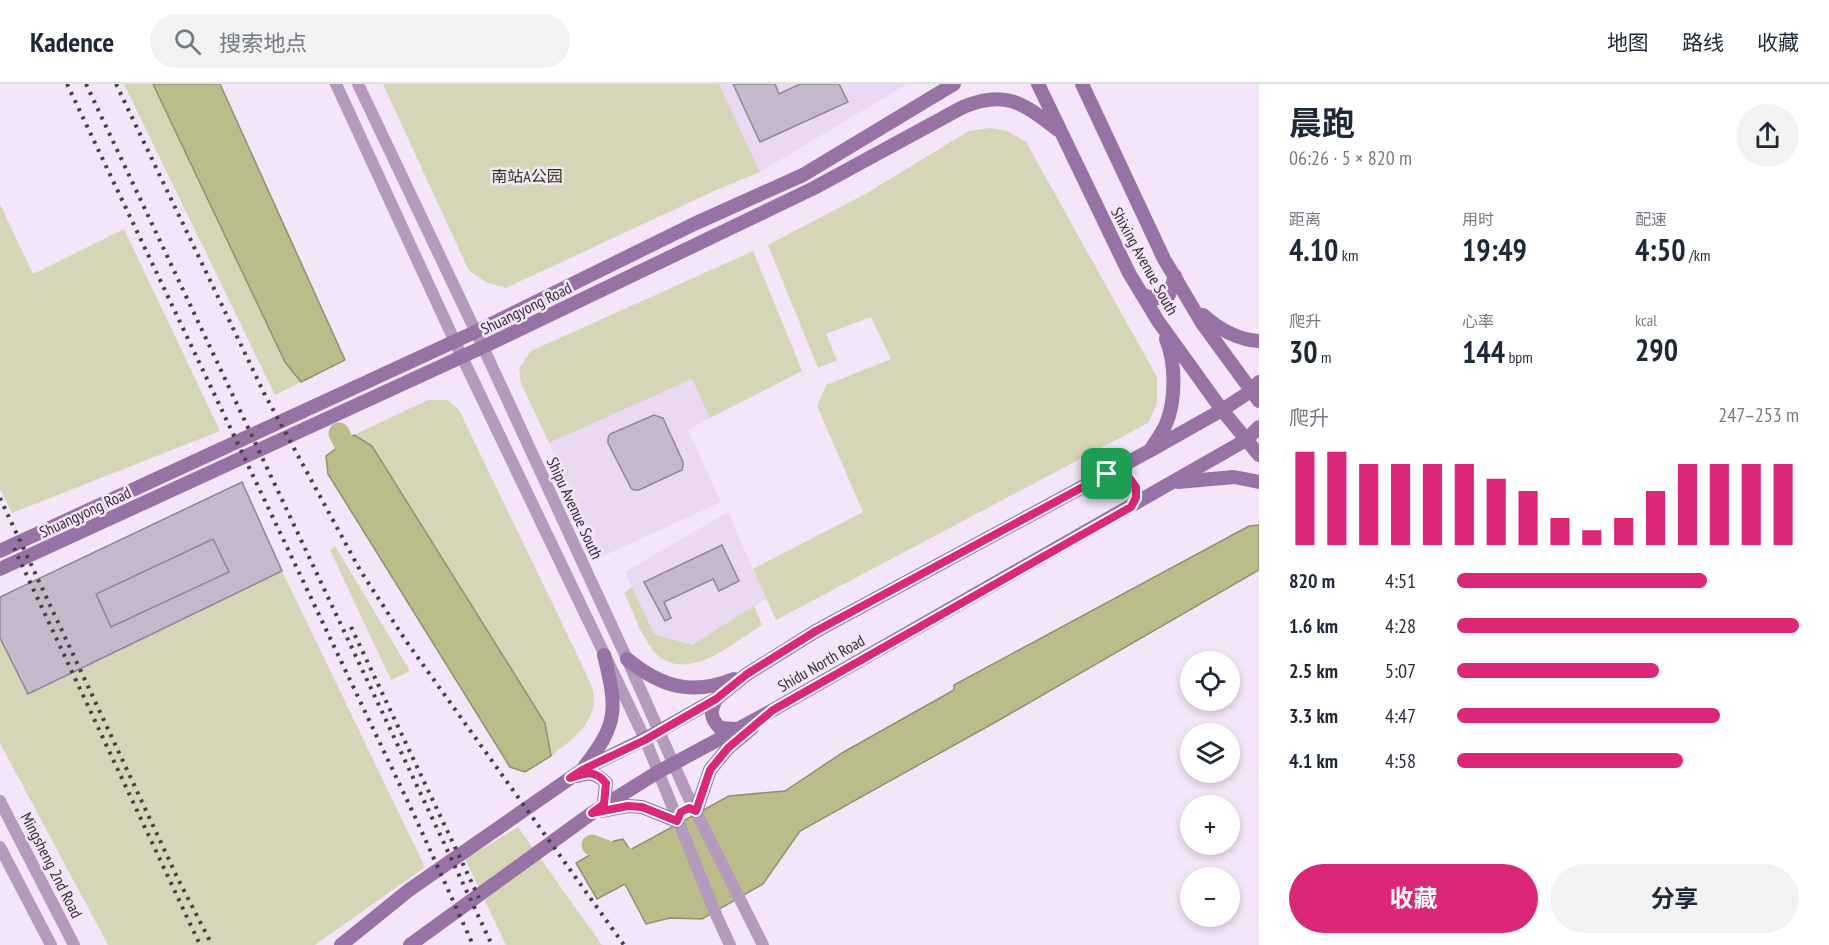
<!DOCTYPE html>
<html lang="zh">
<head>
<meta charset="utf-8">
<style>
  body { margin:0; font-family:"PT Sans Narrow","Noto Sans SC",sans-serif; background:#f2f2f3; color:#1f2937; height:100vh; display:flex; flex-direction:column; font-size:22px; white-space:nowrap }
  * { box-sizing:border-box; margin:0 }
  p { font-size:20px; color:#747a83 }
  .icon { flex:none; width:33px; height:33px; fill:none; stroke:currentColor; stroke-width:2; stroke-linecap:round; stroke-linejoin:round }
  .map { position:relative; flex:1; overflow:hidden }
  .details { display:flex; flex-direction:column; background:#fff; width:570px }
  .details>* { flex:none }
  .fabs { position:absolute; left:1180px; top:567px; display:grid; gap:12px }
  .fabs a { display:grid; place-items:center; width:60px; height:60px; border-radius:50%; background:#fff; box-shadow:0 3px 9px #0003; font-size:30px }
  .pin { position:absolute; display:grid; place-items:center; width:51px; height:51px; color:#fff; margin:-26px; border-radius:12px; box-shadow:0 3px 9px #0006 }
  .round { display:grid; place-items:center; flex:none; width:63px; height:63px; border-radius:32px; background:#f2f2f3 }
  .headline { display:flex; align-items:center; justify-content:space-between; height:102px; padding:0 30px }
  h1 { font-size:33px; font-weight:700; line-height:45px }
  .figures { display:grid; grid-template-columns:repeat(3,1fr); gap:9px; height:102px; padding:6px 30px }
  .figures div { display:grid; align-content:center }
  .figures b { font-size:30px; font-weight:700 }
  .figures small { font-size:16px; font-weight:400 }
  .figures p { font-size:16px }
  .chart { height:168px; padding:12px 30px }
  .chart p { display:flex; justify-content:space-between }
  .chart svg { width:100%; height:108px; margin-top:6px; stroke:#db2777; stroke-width:6 }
  .cta { display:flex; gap:12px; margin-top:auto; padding:12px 30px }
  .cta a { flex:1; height:69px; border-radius:36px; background:#db2777; color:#fff; font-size:24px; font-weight:700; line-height:69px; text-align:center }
  .cta a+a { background:#f2f2f3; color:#1f2937 }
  ul { padding:0 30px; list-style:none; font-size:20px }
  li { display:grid; grid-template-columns:96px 72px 1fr; align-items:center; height:45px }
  li i { height:15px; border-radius:8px; background:#db2777 }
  header { display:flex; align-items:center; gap:36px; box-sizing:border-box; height:84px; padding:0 30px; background:#fff; border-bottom:2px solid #e0e1e3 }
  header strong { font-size:28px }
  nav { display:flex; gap:33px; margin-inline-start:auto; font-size:21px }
  .search { width:420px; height:54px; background:#f2f2f3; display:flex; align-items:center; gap:15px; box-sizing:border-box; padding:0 21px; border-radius:33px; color:#747a83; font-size:22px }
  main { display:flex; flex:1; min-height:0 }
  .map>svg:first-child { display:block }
  .built { fill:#ebd8f1 }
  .green { fill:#d4d6b7 }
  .water { fill:#babc8a; stroke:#919170; stroke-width:1.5 }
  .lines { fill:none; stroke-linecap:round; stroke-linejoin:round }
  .river { stroke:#babc8a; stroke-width:21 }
  .building { fill:#c6b8cb; stroke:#918496; stroke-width:1.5 }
  .tertiary { stroke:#b49abd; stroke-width:12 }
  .secondary { stroke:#9972a5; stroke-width:14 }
  .rail { stroke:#464048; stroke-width:4; stroke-dasharray:3 6; stroke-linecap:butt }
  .route-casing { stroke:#fff; stroke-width:12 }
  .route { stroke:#db2777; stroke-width:8 }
  .labels { text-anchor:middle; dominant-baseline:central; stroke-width:5; stroke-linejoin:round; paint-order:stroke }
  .park-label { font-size:16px; fill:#34350c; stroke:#f4e5f9 }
  .street-label { font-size:16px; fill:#322d34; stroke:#f4e5f9 }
</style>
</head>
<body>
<header>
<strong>Kadence</strong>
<div class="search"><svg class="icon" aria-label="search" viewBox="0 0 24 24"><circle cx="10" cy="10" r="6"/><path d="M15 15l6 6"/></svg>搜索地点</div>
<nav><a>地图</a><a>路线</a><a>收藏</a></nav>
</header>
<main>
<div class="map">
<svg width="1259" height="861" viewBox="0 0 1259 861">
  <rect width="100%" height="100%" fill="#f4e5f9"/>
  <!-- built -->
  <path class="built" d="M 719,0 L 907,0 L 760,88 Z
    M 692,295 L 710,334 L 688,346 L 721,418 L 601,473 L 549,359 Z
    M 728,428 L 766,515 L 692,561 L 654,550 L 625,488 Z"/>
  <!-- green -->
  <path class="green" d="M 124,0 L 153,0 L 284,278 L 301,298 L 275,311 Z
    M 383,0 L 719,0 L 760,88 L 714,107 L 506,204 L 488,199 L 469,187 Z
    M 990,44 L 1007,47 L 1026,58 L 1157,293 L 1157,320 L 1148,339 L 776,536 L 753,485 L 863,428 L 817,322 L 826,301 L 891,275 L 871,233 L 826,250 L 837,276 L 818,284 L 768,161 L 867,109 L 969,47 Z
    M 0,120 L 33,190 L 124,145 L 220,347 L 12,429 L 0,405 Z
    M 753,167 L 802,287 L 710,334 L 692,295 L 549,359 L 521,299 L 519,285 L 531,267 Z
    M 428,316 L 448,316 L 459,326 L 584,585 C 587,592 591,600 593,607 C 599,638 571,656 551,672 L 545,639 L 372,362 L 354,351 Z
    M 335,462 L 410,587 L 391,596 L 330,466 Z
    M 282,487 L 425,783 L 315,861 L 108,861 L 0,659 L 0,554 L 28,609 Z
    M 632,503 L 654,550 L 692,561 L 754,522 L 762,541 C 733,559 682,605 651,564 C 640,549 632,525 624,509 Z
    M 518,743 L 602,861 L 506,861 L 465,775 Z"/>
  <!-- water -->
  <path class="water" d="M 153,0 L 220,0 L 345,276 L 301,298 L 285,278 Z
    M 354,351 L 372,362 L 545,639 L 551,672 L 525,688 L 510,683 L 328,390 L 326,372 Z
    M 1259,441 L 1259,486 L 1001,635 L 800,747 L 763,800 L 702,835 L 670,834 L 646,840 L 625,800 L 597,815 L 576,779 L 614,757 L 623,755 L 630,766 L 729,712 L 785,707 L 842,669 L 954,606 L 954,601 L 1249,442 Z"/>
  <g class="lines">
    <!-- river -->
    <path class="river" d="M 339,349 L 356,383
      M 592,761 L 628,775"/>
  </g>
  <!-- building -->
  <path class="building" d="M 733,0 L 775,0 L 779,10 L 800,0 L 839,0 L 848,18 L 760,58 Z
    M 654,331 L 663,334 L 683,378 L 683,382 L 682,386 L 639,406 L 634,406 L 631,404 L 608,359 L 608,354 L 610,350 Z
    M 242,398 L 282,487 L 28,610 L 0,554 L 0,513 Z
    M 213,455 L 229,488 L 111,543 L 96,510 Z
    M 722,461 L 739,497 L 719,507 L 713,495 L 664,518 L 671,534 L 665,537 L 644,498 Z"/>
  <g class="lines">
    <!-- tertiary -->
    <path class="tertiary" d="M 336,0 L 462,273 L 645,655 L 717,833 L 730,861
      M 358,0 L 483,263 L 627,575 L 686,708 L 763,861
      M 1108,389 C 1122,387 1128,392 1136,403 L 1136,414 L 1131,423
      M 0,717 L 74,861
      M 0,763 L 51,861"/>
    <!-- secondary -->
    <path class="secondary" d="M 1038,0 L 1129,189 L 1158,237 L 1222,326 L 1259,371
      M 1082,0 L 1164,175 L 1202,239 L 1259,317
      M 1142,210 C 1153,215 1158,216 1169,211 L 1175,192
      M 1203,231 C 1219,245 1237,256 1259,257
      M 1151,365 C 1156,357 1162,349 1166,340 C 1176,316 1176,279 1166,255
      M 1178,398 L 1234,393 L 1259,398
      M 0,467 L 475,248 L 694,140 L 803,91 L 954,0
      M 0,485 L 483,263 L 814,104 L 963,23 C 1007,5 1024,20 1058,46
      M 627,575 C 661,603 692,612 734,595
      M 716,615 C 710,627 710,634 720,644 L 736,645
      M 584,683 C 619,639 617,624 604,571
      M 577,692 C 589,688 597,689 606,699 L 604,720
      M 600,727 L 628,722 L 642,723 L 677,737
      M 696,727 L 710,686 L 728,664 L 752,644
      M 341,861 L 409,806 L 582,686 L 645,655 L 716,615 L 747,590 L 816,547 L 1151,366 L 1222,326 L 1251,307 L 1259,298
      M 410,861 L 592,729 L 658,688 L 773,626 L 1246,356 L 1259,343"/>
    <!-- rail -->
    <path class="rail" d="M 67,0 L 416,735 L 473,861
      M 86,0 L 492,861
      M 116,0 L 264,309 L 360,486 L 406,557 L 624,861
      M 0,414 L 178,795 L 212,861
      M 14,464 L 200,861
      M 351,543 L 479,814"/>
  </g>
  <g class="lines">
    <defs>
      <path id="route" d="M 1118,388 L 1128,392 L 1136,403 L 1136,414 L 1131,423 L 773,626 L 728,664 L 710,686 L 696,727 L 689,724 L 681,728 L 677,737 L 642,723 L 628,722 L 592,729 L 604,720 L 606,699 C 594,685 586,689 570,694 L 582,686 L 645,656 L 716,615 L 747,590 L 816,547 L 1107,390 Z"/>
    </defs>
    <!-- route casing -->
    <use href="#route" class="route-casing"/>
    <!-- route -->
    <use href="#route" class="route"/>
  </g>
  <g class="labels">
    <!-- park labels -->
    <g class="park-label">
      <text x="527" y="92">南站A公园</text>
    </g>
    <!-- street labels -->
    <g class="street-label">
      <text transform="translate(1145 177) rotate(61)">Shixing Avenue South</text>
      <text transform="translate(526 224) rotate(-26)">Shuangyong Road</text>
      <text transform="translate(575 424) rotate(65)">Shipu Avenue South</text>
      <text transform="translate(85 428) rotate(-25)">Shuangyong Road</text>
      <text transform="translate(821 579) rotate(-30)">Shidu North Road</text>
      <text transform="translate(52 781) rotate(63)">Mingsheng 2nd Road</text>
    </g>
  </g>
</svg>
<div class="fabs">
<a><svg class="icon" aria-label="locate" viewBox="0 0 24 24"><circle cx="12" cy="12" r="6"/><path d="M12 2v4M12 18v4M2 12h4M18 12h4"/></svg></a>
<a><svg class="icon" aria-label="layers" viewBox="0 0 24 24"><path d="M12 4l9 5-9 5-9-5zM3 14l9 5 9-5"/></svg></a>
<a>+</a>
<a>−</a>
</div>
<div class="pin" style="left:1107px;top:390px;background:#1e9e55"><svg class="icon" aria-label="arrive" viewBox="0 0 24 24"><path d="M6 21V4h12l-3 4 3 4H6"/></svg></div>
</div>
<section class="details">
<div class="headline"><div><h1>晨跑</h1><p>06:26 · 5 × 820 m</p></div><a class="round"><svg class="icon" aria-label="share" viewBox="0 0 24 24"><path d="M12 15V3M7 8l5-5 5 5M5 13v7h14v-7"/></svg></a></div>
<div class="figures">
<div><p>距离</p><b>4.10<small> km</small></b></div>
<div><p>用时</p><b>19:49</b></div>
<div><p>配速</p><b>4:50<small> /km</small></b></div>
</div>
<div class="figures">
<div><p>爬升</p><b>30<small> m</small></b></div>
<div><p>心率</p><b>144<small> bpm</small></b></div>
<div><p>kcal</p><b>290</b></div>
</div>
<div class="chart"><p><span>爬升</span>247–253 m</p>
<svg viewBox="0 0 160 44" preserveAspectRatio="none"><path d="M5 44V6M15 44V6M25 44V11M35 44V11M45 44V11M55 44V11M65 44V17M75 44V22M85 44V33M95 44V38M105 44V33M115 44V22M125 44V11M135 44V11M145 44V11M155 44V11"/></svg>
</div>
<ul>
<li><b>820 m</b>4:51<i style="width:73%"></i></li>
<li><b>1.6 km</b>4:28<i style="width:100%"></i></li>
<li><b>2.5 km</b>5:07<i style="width:59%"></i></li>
<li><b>3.3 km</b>4:47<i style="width:77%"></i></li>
<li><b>4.1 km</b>4:58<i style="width:66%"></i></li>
</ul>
<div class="cta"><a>收藏</a><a>分享</a></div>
</section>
</main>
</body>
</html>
